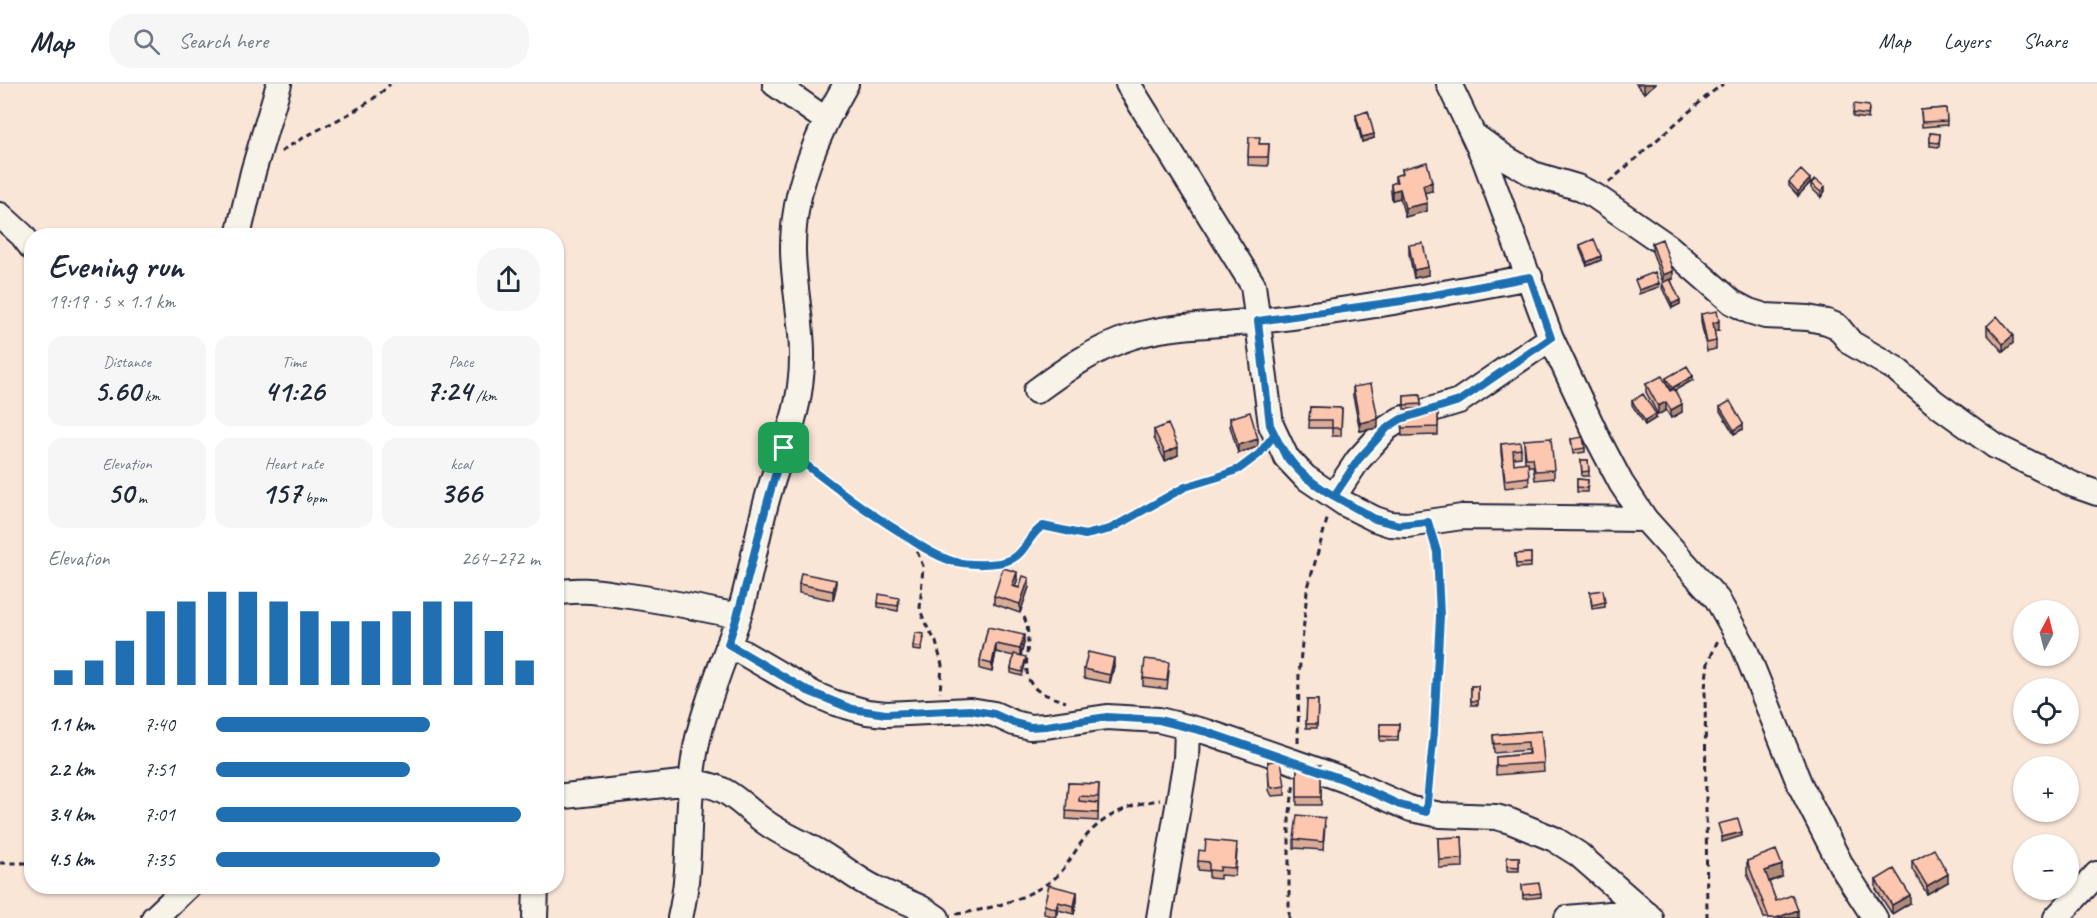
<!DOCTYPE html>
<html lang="en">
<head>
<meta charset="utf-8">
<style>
  body { margin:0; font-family:Caveat,sans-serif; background:#f6f6f7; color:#1f2937; height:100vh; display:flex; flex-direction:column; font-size:22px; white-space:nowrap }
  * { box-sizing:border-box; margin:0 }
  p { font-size:20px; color:#747a83 }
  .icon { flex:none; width:33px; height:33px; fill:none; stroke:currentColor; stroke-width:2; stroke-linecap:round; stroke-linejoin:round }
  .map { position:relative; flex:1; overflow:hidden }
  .panel { position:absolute; left:24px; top:144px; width:540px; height:666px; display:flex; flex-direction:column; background:#fff; border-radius:24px; box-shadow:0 2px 4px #0004 }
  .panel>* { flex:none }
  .needle { width:39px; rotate:7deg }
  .fabs { position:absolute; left:2013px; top:516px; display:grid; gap:12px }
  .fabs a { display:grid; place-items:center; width:66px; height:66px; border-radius:50%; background:#fff; box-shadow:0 2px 4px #0004; font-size:30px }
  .pin { position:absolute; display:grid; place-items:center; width:51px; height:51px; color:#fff; margin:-26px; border-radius:12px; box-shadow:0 3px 9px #0006 }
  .round { display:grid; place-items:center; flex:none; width:63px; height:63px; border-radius:24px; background:#f6f6f7 }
  .summary { display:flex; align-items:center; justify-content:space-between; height:102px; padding:0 24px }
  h1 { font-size:33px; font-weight:600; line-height:45px }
  .metrics { display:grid; grid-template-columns:repeat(3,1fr); gap:9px; height:102px; padding:6px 24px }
  .metrics div { display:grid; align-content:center; border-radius:15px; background:#f6f6f7; text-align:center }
  .metrics b { font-size:30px; font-weight:600 }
  .metrics small { font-size:16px; font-weight:400 }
  .metrics p { font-size:16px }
  .chart { height:168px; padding:12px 24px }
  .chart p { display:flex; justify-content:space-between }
  .chart svg { width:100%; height:108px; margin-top:6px; stroke:#1f6fb2; stroke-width:6 }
  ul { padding:0 24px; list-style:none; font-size:20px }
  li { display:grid; grid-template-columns:96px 72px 1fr; align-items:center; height:45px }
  li i { height:15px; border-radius:8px; background:#1f6fb2 }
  header { display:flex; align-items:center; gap:36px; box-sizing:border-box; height:84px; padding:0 30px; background:#fff; border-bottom:2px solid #e0e1e3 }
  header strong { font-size:28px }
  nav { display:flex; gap:33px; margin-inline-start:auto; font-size:21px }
  .search { width:420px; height:54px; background:#f6f6f7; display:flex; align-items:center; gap:15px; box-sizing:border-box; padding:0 21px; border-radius:24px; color:#747a83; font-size:22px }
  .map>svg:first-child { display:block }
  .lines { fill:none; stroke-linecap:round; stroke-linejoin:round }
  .minor-casing { stroke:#22223b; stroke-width:28 }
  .path { stroke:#22223b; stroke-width:3; stroke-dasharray:6 4.5; stroke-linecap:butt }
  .minor { stroke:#f7f3e8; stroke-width:24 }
  .wall { fill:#daab96; stroke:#22223b; stroke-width:1.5 }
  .shaded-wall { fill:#b18b7a; stroke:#22223b; stroke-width:1.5 }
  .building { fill:#fdc7af; stroke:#22223b; stroke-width:1.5 }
  .route-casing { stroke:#fff; stroke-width:12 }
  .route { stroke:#1f6fb2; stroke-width:8 }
</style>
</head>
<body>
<header>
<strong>Map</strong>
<div class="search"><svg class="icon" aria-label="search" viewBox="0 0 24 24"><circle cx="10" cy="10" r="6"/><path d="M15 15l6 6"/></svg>Search here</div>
<nav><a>Map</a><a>Layers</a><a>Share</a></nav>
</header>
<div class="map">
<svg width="2097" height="834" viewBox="0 0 2097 834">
  <rect width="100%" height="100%" fill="#f9e6d7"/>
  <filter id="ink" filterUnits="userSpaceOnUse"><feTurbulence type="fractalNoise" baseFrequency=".0167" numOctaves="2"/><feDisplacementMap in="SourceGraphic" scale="12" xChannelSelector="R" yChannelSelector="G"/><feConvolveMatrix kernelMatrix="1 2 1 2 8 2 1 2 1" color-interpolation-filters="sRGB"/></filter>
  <g filter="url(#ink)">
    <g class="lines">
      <defs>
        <path id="minor" d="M 775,0 L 826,36
          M 1128,0 L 1253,201 L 1271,341 L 1286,373 L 1305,393 L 1345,420 L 1375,435 L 1390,440 L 1407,441 L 1462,433 L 1645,435
          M 1449,0 L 1484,74 L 1551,254 L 1599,357 L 1621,399 L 1645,435 L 1717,515 L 1744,563 L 1800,701 L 1842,783 L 1875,834
          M 1475,52 L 1507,75 L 1533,90 L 1577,103 L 1595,112 L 1669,163 L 1732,218 L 1749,227 L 1765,232 L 1808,234 L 1827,238 L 1837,242 L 1851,259 L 1896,285 L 1934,318 L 1995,362 L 2074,401 L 2097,409
          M 0,131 L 22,151 L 32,164
          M 238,152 L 253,88 L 279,0
          M 1036,307 C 1066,285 1096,264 1131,253 C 1172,240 1217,242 1258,237 C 1350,227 1440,210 1530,193
          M 1334,412 L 1358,376 L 1387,344 L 1401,335 L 1459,317 L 1551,254
          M 556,509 C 578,504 600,508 622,511 C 661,516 700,524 738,532
          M 728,560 L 814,610 L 835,619 L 867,628 L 886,630 L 970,626 L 994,630 L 1014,639 L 1030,643 L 1046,642 L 1107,633 L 1159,636 L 1207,648 L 1297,679 L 1345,696 L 1411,725 L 1441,731 L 1496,733 L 1510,737 L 1554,755 L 1578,770 L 1651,834
          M 556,713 L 690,698 C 729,701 736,717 765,738 C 781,750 800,757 817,767 C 837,778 854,794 875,804 C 896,815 919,820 937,834
          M 154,834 L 188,802
          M 535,834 L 536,802
          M 680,834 C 694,775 684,714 698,654 C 708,612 725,574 738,534 C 752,491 757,445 771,402 C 781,368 796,337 800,302 C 807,256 794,212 793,167 C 792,107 817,50 846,0
          M 1159,834 L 1186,675 L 1187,643
          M 1567,834 L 1610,830 L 1647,830
          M 2056,834 L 2097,790"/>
      </defs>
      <!-- minor casing -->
      <use href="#minor" class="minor-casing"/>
      <!-- path -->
      <path class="path" d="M 281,68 C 315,43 362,30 390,0
        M 1609,98 L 1707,12 L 1723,0
        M 800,376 C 834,402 868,428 904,451 C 919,461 936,472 953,477 C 968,481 998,482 1012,475 C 1026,467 1029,450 1043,442 C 1056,445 1075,453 1088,451 C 1117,445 1141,425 1167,412 C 1198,397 1237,394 1262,367
        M 913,458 L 923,482 L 920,525 L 925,539 L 936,558 L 942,581 L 940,609
        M 1024,533 C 1036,558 1014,593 1040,608 C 1048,612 1057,615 1066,618
        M 1298,659 L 1299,590 L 1307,507 L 1328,432
        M 1428,709 C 1433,663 1436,617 1438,570 C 1440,533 1444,492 1433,456
        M 0,779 L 32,779
        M 956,830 C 988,826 1031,814 1056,793 C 1066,784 1073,770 1081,759 C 1098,734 1130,719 1160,716
        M 1289,834 L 1289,736 L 1294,698
        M 1707,834 L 1705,604 L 1708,579 L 1718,556"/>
      <!-- minor -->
      <use href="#minor" class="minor"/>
    </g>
    <!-- wall -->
    <path class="wall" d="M 1636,0 L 1655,0 L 1644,9 Z
      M 1946,24 L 1947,41 L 1922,43 L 1921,26 Z
      M 1869,26 L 1868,35 L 1853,33 L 1853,29 Z
      M 1356,31 L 1374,54 L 1362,58 L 1356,35 Z
      M 1930,49 L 1940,50 L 1939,63 L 1930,62 Z
      M 1249,53 L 1259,60 L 1269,60 L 1268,82 L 1248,81 Z
      M 1402,85 L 1432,107 L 1425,108 L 1427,127 L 1405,133 L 1400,114 L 1392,116 L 1391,108 L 1391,100 L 1395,99 L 1395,92 L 1402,90 Z
      M 1789,98 L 1810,99 L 1798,112 L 1789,102 Z
      M 1811,100 L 1825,107 L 1821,113 L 1811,104 Z
      M 1652,159 L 1673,195 L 1671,196 L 1680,220 L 1672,224 L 1662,204 L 1663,199 L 1652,167 Z
      M 1409,161 L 1428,191 L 1414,194 L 1409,170 Z
      M 1580,161 L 1601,176 L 1587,182 L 1580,165 Z
      M 1701,230 L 1719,246 L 1714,247 L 1716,257 L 1716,265 L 1707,267 L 1701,238 Z
      M 1987,242 L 2013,259 L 2003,268 L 1987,250 Z
      M 1666,294 L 1693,296 L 1675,306 L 1682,328 L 1671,334 L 1666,326 L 1658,331 L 1646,308 L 1646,300 L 1671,307 L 1666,298 Z
      M 1353,303 L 1378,344 L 1360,347 L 1353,312 Z
      M 1420,311 L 1421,325 L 1404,325 L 1404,312 Z
      M 1632,317 L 1656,334 L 1645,341 L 1632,321 Z
      M 1310,323 L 1342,324 L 1341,352 L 1332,352 L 1332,344 L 1309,344 Z
      M 1720,323 L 1743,345 L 1734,350 L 1720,327 Z
      M 1438,329 L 1438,351 L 1402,352 L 1401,330 Z
      M 1230,334 L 1258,363 L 1238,369 L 1230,342 Z
      M 1154,346 L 1178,371 L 1165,377 L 1154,354 Z
      M 1571,355 L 1585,364 L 1585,368 L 1573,370 Z
      M 1524,356 L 1554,386 L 1554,394 L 1535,396 L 1533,382 L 1528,382 L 1529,401 L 1505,404 L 1501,368 L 1501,360 L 1521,365 L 1521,373 L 1513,374 L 1514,380 L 1525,379 Z
      M 1581,376 L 1588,376 L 1589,392 L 1582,392 Z
      M 1577,395 L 1588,396 L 1587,408 L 1577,408 Z
      M 1531,469 L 1531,483 L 1516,484 L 1515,470 Z
      M 1017,497 L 1015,502 L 1019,504 L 1029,503 L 1020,529 L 994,520 L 994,512 Z
      M 799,500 L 836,504 L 833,516 L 799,509 Z
      M 1590,508 L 1605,518 L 1605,523 L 1592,525 Z
      M 899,518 L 898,527 L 878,523 L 878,519 Z
      M 988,543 L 1024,559 L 1021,572 L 1026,577 L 1022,592 L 1011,589 L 1011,585 L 1014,572 L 996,568 L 992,588 L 980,585 L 980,577 Z
      M 924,554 L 921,567 L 913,566 L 913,562 Z
      M 1114,582 L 1110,599 L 1084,594 L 1084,585 Z
      M 1169,587 L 1167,605 L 1143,602 L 1143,594 Z
      M 1471,602 L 1478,602 L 1478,621 L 1471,621 Z
      M 1307,616 L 1318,616 L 1317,644 L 1306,644 Z
      M 1380,640 L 1399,640 L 1398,657 L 1380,657 Z
      M 1541,647 L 1544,687 L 1496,691 L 1496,673 L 1528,670 L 1528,666 L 1494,669 L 1493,651 Z
      M 1268,678 L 1285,702 L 1285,711 L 1272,712 L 1269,706 Z
      M 1297,681 L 1321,681 L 1321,721 L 1297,721 Z
      M 1068,699 L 1099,700 L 1098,737 L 1066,735 Z
      M 1325,742 L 1323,766 L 1294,764 L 1294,755 Z
      M 1462,753 L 1463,783 L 1439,784 L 1438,754 Z
      M 1237,767 L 1235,792 L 1220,791 L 1220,795 L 1209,794 L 1209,787 L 1198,786 L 1198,777 Z
      M 1507,773 L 1519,773 L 1519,787 L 1507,787 Z
      M 1747,777 L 1782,793 L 1769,798 L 1776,817 L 1798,834 L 1764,834 L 1747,789 Z
      M 1912,777 L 1948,798 L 1927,810 L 1912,785 Z
      M 1876,796 L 1910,819 L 1892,830 L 1876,805 Z
      M 1522,801 L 1541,809 L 1541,813 L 1523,815 Z
      M 1077,808 L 1077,817 L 1074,830 L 1058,826 L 1056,833 L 1044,830 L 1044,821 Z"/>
    <!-- shaded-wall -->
    <path class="shaded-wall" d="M 1644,0 L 1655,0 L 1644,9 Z
      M 1374,50 L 1374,54 L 1362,58 L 1362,53 Z
      M 1810,95 L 1810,99 L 1798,112 L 1798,108 Z
      M 1432,98 L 1432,107 L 1423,109 L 1423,101 Z
      M 1825,103 L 1825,107 L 1821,113 L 1821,108 Z
      M 1400,105 L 1400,114 L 1392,116 L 1392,107 Z
      M 1427,119 L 1427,127 L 1405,133 L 1405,124 Z
      M 1601,172 L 1601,176 L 1587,182 L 1587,178 Z
      M 1428,183 L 1428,191 L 1414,194 L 1414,186 Z
      M 1673,187 L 1673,195 L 1663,199 L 1663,191 Z
      M 1659,199 L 1659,203 L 1639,210 L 1639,206 Z
      M 1680,216 L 1680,220 L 1672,224 L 1672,220 Z
      M 1719,237 L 1719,246 L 1713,247 L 1713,239 Z
      M 2013,251 L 2013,259 L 2003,268 L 2003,260 Z
      M 1693,292 L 1693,296 L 1672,308 L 1672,304 Z
      M 1666,318 L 1666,326 L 1658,331 L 1658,322 Z
      M 1682,320 L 1682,328 L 1671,334 L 1671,326 Z
      M 1656,330 L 1656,334 L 1645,341 L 1645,337 Z
      M 1378,335 L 1378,344 L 1360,347 L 1360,339 Z
      M 1743,340 L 1743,345 L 1734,350 L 1734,346 Z
      M 1258,355 L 1258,363 L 1238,369 L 1238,361 Z
      M 1178,363 L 1178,371 L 1165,377 L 1165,369 Z
      M 1017,488 L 1017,497 L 1012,510 L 1012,502 Z
      M 1029,494 L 1029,503 L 1020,529 L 1020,520 Z
      M 836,496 L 836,504 L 833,516 L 833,507 Z
      M 1024,551 L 1024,559 L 1020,573 L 1020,565 Z
      M 996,560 L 996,568 L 992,588 L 992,580 Z
      M 1114,574 L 1114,582 L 1110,599 L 1110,591 Z
      M 1742,748 L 1742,752 L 1722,758 L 1722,753 Z
      M 1782,781 L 1782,793 L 1765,799 L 1765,787 Z
      M 1948,790 L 1948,798 L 1927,810 L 1927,802 Z
      M 1077,808 L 1077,817 L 1074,830 L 1074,822 Z
      M 1910,811 L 1910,819 L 1892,830 L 1892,821 Z
      M 1058,818 L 1058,826 L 1056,833 L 1056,825 Z
      M 1798,826 L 1798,834 L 1776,834 Z"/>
    <!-- building -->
    <path class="building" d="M 1854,20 L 1869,22 L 1868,31 L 1853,29 Z
      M 1946,24 L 1947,37 L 1922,38 L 1921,26 Z
      M 1368,27 L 1374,50 L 1362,53 L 1356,31 Z
      M 1930,49 L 1940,50 L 1939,59 L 1930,58 Z
      M 1249,53 L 1260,53 L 1259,60 L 1269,60 L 1268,73 L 1248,73 Z
      M 1427,78 L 1432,98 L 1423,101 L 1427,119 L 1405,124 L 1400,105 L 1392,107 L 1391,100 L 1397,98 L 1395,92 L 1403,89 L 1402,85 Z
      M 1801,86 L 1810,95 L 1798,108 L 1789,98 Z
      M 1815,95 L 1825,103 L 1821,108 L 1811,100 Z
      M 1594,155 L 1601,172 L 1587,178 L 1580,161 Z
      M 1662,155 L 1673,187 L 1663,191 L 1652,159 Z
      M 1423,159 L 1428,183 L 1414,186 L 1409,161 Z
      M 1655,188 L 1659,199 L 1639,206 L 1635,196 Z
      M 1670,195 L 1680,216 L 1672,220 L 1662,199 Z
      M 1717,227 L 1719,237 L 1713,239 L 1716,257 L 1707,259 L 1701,230 Z
      M 1997,232 L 2013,251 L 2003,260 L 1987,242 Z
      M 1687,282 L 1693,292 L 1672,304 L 1666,294 Z
      M 1662,292 L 1670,307 L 1674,305 L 1682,320 L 1671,326 L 1666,318 L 1658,322 L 1646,300 Z
      M 1371,300 L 1378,335 L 1360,339 L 1353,303 Z
      M 1643,310 L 1656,330 L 1645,337 L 1632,317 Z
      M 1420,311 L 1421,320 L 1404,321 L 1404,312 Z
      M 1730,317 L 1743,340 L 1734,346 L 1720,323 Z
      M 1310,323 L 1342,324 L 1341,344 L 1332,344 L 1332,336 L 1309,336 Z
      M 1250,328 L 1258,355 L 1238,361 L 1230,334 Z
      M 1438,329 L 1438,343 L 1402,344 L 1401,330 Z
      M 1168,340 L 1178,363 L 1165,369 L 1154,346 Z
      M 1583,353 L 1585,364 L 1573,366 L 1571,355 Z
      M 1551,354 L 1554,386 L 1535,387 L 1533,374 L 1526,374 L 1524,356 Z
      M 1520,358 L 1521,365 L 1513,366 L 1514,380 L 1528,378 L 1529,393 L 1505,396 L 1501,360 Z
      M 1581,376 L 1588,376 L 1589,387 L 1582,388 Z
      M 1577,395 L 1588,396 L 1587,404 L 1577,403 Z
      M 1531,469 L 1531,479 L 1516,480 L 1515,470 Z
      M 1003,484 L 1017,488 L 1012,502 L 1019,504 L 1023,492 L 1029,494 L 1020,520 L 994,512 Z
      M 801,489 L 836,496 L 833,507 L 799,500 Z
      M 1603,506 L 1605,518 L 1592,521 L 1590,508 Z
      M 879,510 L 899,514 L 898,522 L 878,519 Z
      M 988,543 L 1024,551 L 1020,565 L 996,560 L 992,580 L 980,577 Z
      M 915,549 L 924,550 L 921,563 L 913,562 Z
      M 1088,568 L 1114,574 L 1110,591 L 1084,585 Z
      M 1014,570 L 1026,573 L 1022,588 L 1011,585 Z
      M 1145,575 L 1169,578 L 1167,597 L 1143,594 Z
      M 1471,602 L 1478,602 L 1478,617 L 1471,617 Z
      M 1307,616 L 1318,616 L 1317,640 L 1306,640 Z
      M 1380,640 L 1399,640 L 1398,653 L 1380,652 Z
      M 1541,647 L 1544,679 L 1496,682 L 1496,673 L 1529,670 L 1528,658 L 1494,660 L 1493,651 Z
      M 1281,676 L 1285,702 L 1272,704 L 1269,698 L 1268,678 Z
      M 1297,681 L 1321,681 L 1321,713 L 1297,713 Z
      M 1068,699 L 1099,700 L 1098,713 L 1079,712 L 1079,717 L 1098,719 L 1098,729 L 1066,727 Z
      M 1297,731 L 1325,734 L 1323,758 L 1294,755 Z
      M 1738,735 L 1742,748 L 1722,753 L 1718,740 Z
      M 1462,753 L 1463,775 L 1439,776 L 1438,754 Z
      M 1206,756 L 1237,759 L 1235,784 L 1220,783 L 1220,787 L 1209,786 L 1209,778 L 1198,777 L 1199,766 L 1205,767 Z
      M 1934,765 L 1948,790 L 1927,802 L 1912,777 Z
      M 1776,766 L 1782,781 L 1765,787 L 1776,817 L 1792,811 L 1798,826 L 1776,834 L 1769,834 L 1747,777 Z
      M 1507,773 L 1519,773 L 1519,783 L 1507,782 Z
      M 1894,785 L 1910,811 L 1892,821 L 1876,796 Z
      M 1539,799 L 1541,809 L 1523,811 L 1522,801 Z
      M 1049,801 L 1077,808 L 1074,822 L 1058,818 L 1056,825 L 1044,821 Z"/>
  </g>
  <g class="lines" filter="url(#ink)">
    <defs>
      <path id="route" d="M 784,364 C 761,428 751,496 728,560 L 808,607 L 852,625 L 886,630 L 970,626 L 994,630 L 1014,639 L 1030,643 L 1046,642 L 1107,633 L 1159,636 L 1207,648 L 1297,679 L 1345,696 L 1400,721 L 1426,728 L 1434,647 L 1440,532 L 1437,468 L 1428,438 L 1399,441 L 1375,435 L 1327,408 L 1305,393 L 1286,373 L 1270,341 L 1258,237 L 1402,217 L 1530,193 L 1551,254 L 1459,317 L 1401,335 L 1387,344 L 1358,376 L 1334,412 C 1305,395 1290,381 1274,351 L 1259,370 L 1239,385 L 1218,393 L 1185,403 L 1110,445 L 1085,451 L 1043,442 C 1029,450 1026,468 1012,475 C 998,482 967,481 952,477 C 933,471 916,459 900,448 C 859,423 822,393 784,364"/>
    </defs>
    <!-- route casing -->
    <use href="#route" class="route-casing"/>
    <!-- route -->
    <use href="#route" class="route"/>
  </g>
</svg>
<div class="fabs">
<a><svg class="needle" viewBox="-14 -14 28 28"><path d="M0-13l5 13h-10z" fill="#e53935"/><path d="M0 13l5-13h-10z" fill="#747a83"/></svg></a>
<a><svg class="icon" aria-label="locate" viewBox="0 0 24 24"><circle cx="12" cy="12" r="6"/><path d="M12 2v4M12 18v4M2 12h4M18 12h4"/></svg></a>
<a>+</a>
<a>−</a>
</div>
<div class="pin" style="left:784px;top:364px;background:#1e9e55"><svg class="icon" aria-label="arrive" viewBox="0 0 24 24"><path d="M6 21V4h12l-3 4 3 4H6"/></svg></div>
<section class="panel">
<div class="summary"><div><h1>Evening run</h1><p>19:19 · 5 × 1.1 km</p></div><a class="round"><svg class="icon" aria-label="share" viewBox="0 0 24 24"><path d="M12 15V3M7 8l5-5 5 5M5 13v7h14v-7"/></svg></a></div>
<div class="metrics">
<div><p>Distance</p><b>5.60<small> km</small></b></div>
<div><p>Time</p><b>41:26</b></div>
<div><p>Pace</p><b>7:24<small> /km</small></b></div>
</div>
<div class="metrics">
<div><p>Elevation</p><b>50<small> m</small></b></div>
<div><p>Heart rate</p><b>157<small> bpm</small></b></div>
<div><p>kcal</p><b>366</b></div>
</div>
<div class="chart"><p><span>Elevation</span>264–272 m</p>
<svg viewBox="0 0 160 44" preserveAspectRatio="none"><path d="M5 44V38M15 44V34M25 44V26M35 44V14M45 44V10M55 44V6M65 44V6M75 44V10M85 44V14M95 44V18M105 44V18M115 44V14M125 44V10M135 44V10M145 44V22M155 44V34"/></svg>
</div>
<ul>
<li><b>1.1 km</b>7:40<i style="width:66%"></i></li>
<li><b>2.2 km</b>7:51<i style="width:60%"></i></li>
<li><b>3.4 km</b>7:01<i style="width:94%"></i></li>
<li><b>4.5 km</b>7:35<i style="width:69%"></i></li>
</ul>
</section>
</div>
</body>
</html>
